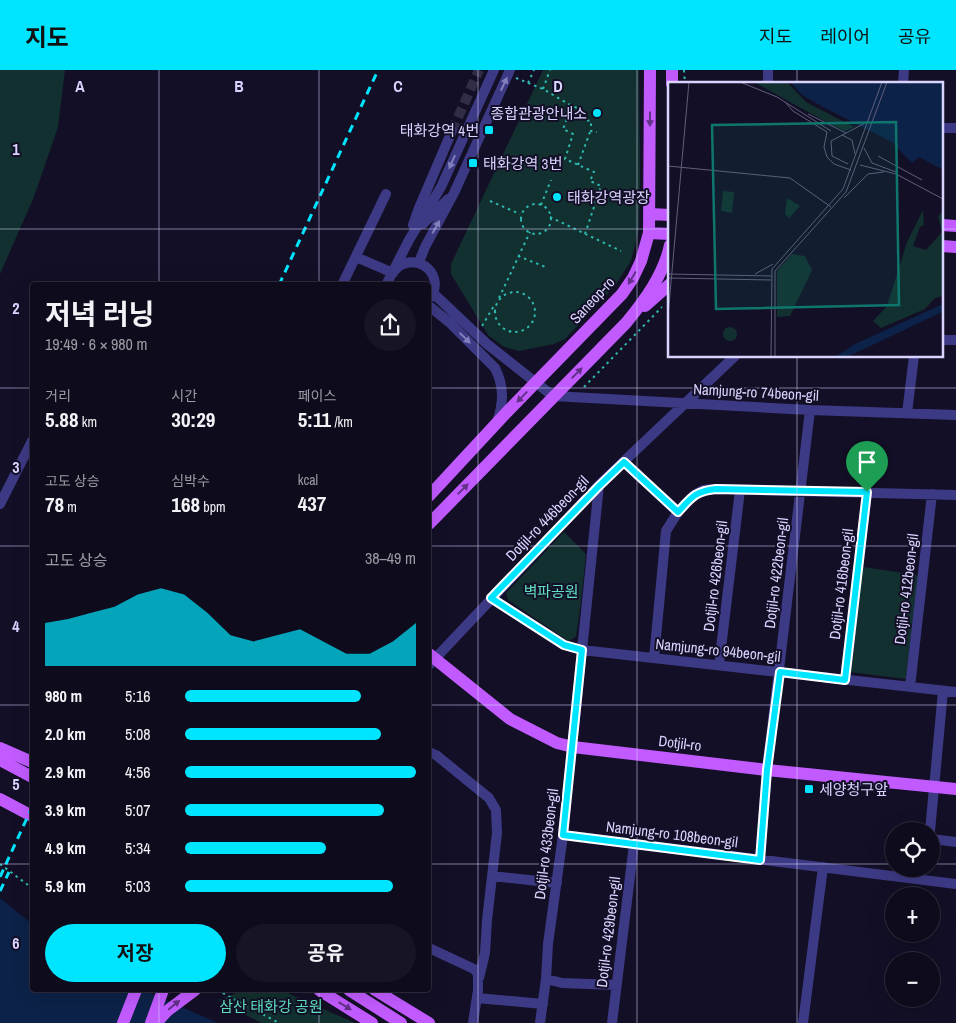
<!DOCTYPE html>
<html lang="ko">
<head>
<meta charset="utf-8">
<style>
  body { margin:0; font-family:"Archivo Narrow","Noto Sans KR",sans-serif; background:#171425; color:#f1f3f6; height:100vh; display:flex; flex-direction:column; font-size:19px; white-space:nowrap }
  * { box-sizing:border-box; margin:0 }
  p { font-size:16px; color:#9b9ba3 }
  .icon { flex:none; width:28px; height:28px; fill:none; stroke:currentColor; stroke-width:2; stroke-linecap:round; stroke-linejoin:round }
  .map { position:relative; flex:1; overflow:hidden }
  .panel { position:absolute; left:30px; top:212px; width:401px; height:710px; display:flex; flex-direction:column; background:#0e0b1c; border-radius:5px; box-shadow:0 5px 20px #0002,0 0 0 1px #2e2b3b }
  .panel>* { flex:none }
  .fabs { position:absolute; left:885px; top:752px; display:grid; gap:10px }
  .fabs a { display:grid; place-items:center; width:55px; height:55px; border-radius:50%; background:#0e0b1c; box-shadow:0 5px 20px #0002,0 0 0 1px #2e2b3b; font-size:25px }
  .pin { position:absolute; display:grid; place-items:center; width:42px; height:42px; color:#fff; margin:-51px -21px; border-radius:50% 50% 50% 0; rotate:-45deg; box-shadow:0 0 5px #0007 }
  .pin .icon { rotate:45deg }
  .round { display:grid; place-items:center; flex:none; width:52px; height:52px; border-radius:26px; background:#171425 }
  .summary { display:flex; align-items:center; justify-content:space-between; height:85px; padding:0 15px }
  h1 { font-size:28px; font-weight:700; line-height:38px }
  .stats { display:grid; grid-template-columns:repeat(3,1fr); gap:8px; height:85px; padding:5px 15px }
  .stats div { display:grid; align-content:center }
  .stats b { font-size:21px; font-weight:700 }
  .stats small { font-size:14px; font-weight:400 }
  .stats p { font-size:14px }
  .chart { height:140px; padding:10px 15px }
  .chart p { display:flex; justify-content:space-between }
  .chart svg { width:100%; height:90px; margin-top:5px; fill:#00e5ff; opacity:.7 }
  .primary-button { display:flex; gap:10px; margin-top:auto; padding:10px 15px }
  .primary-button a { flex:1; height:58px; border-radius:30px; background:#00e5ff; color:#111; font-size:20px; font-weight:700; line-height:58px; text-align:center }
  .primary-button a+a { background:#171425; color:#f1f3f6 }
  ul { padding:0 15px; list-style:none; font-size:16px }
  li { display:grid; grid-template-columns:80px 60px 1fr; align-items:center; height:38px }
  li i { height:12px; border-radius:6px; background:#00e5ff }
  header { display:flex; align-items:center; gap:30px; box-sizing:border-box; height:70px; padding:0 25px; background:#00e5ff; color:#111 }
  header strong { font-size:24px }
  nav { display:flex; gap:28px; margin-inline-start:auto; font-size:18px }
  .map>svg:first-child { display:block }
  .green { fill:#12302f }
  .water { fill:#0c2248 }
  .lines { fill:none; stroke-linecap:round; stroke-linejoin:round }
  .minor-tunnel { stroke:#312d47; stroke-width:10; stroke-dasharray:10 5; stroke-linecap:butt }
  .path { stroke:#2fb8b0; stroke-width:2; stroke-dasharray:2.5 4; stroke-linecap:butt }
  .minor { stroke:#3d3a85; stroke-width:10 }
  .major { stroke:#c25bff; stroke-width:12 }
  .rail { stroke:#00e5ff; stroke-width:3; stroke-dasharray:8 6; stroke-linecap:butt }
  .oneway { fill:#837fbc }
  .oneway2 { fill:#623188 }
  .route-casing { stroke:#fff; stroke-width:10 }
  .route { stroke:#00e5ff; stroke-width:6 }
  .grid { fill:none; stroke:#d9d4ff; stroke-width:1; stroke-opacity:0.55 }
  .poi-dot { fill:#00e5ff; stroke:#130f26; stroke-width:2 }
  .labels { text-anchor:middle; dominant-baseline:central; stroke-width:4; stroke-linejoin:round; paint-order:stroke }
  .poi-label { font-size:15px; fill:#d9d4ff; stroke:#130f26; text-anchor:start }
  .street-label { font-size:15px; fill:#d9d4ff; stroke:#130f26 }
  .park-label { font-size:15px; fill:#5fe0c0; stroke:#130f26 }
  .inset-road { fill:none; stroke:#625e7d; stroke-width:1 }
  .view { fill:#0f766e; fill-opacity:0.15; stroke:#0f766e; stroke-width:2.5 }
  .inset-edge { fill:none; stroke:#d9d4ff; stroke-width:2.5 }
  .grid-label { font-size:16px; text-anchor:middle; font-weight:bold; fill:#d9d4ff; stroke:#130f26; stroke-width:4; stroke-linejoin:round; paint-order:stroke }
</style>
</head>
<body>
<header>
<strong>지도</strong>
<nav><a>지도</a><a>레이어</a><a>공유</a></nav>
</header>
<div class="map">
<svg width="956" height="953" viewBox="0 0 956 953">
  <rect width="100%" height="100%" fill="#130f26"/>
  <!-- green -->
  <path class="green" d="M 0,0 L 65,0 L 58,57 L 34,127 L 0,204 Z
    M 543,0 L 639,0 L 640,110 L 639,159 L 631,191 L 615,216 L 565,269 L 554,274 L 519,281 L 504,277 L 488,265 L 451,204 L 451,194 Z
    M 564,462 L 586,484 L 581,532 L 576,566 L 573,569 L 568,571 L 508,530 L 506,523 Z
    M 863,497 L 918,505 L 906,609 L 850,602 Z
    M 244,920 L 281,920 L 355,953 L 261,953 L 218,930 Z"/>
  <!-- water -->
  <path class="water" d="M 0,828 L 32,854 L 32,920 L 143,920 L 218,953 L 0,953 Z"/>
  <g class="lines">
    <!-- minor-tunnel -->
    <path class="minor-tunnel" d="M 452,61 L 479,0"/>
    <!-- path -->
    <path class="path" d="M 684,0 L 685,14
      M 516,8 L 543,19 L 572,36
      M 528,13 L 534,0
      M 543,19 L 550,0
      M 578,95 L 590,62
      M 598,126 L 640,131
      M 490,131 L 520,144
      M521 149a15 15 0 1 1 30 0a15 15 0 1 1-30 0Z
      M 541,135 L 551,110
      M 550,147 L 621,181
      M 585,164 L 601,116 L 590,111 L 594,102 L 565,89 L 573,64 L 563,59 L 572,36 L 580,39 L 586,50 L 591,51 L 591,61 L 597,62
      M 518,186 L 548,198
      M495 242a20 20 0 1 1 40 0a20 20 0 1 1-40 0Z
      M 499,228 L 530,162
      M 482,256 L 495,234
      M 584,317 L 662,237
      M 0,794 L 32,818
      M 217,920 L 279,953"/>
    <!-- minor -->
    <path class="minor" d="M 768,14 L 768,0
      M 903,14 L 904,0
      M 942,58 L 956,58
      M 423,154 L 448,129
      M 413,155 L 419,138 L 452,61
      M 356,187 L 393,203
      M 419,192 L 425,177 L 454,123 L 510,0
      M 394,201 C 413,179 446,202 431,227
      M 342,215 L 386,124
      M 386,215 L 409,170 L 441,117 L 494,0
      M 433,223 L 487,274 L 553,326 L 810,340 L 956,345
      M 429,236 L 449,252 L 495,298 C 504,316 504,332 497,352
      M 942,270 L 956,270
      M 907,343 L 914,286
      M 624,392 L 678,442
      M 599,415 L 563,765 L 548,874 L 546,909 L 562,913 L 616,915
      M 0,434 L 32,371
      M 491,528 L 564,575 L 582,580 L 956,622
      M 654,588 L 666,461 L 678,442 L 694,425 L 703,420 L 716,419 L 956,425
      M 429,595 L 599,415 L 735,286
      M 719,595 L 740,420
      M 845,610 L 867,422
      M 910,617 L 932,424
      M 429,682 L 436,685 L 489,728 L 496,740 L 497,763 L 487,850 L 485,883 L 479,908
      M 930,761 L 943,621
      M 563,765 L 956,814
      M 931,769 L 956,772
      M 760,789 L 767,700 L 810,340
      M 492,806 L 557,813
      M 429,878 L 474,899 L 478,904 L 478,920 L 473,953
      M 477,928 L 543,934
      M 540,953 L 546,909
      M 612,953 L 634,774
      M 803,953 L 823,797"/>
    <!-- major -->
    <path class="major" d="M 672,0 L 672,14
      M 650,144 L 670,145
      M 942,155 L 956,156
      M 649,163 L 670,164
      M 942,176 L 956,177
      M 645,236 L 670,214
      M 429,426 L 506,343 L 622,224 L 633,208 L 641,191 L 649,163 L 650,0
      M 429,454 L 626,253 C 645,230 664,204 670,175
      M 429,584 L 510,649 L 557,673 L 573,677 L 767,700 L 956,719
      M 0,678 L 32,692
      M 0,690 L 32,707
      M 0,729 L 32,746
      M 319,920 L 372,953
      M 349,920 L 401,953
      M 375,920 L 429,953
      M 123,953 L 136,920
      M 151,953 L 163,920
      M 156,953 L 167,941 L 195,920"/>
    <!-- rail -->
    <path class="rail" d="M 279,215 L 378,0
      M 0,807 L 32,737
      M 0,821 L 9,802"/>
  </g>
  <!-- one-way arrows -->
  <defs><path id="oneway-solid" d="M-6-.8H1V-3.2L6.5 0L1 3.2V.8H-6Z" transform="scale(1.25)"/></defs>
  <g class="oneway">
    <use href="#oneway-solid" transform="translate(504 14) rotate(-65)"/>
    <use href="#oneway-solid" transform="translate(452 92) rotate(114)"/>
    <use href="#oneway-solid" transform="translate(436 157) rotate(-61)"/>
    <use href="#oneway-solid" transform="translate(465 268) rotate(44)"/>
  </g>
  <g class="oneway2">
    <use href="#oneway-solid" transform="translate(650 49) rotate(90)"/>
    <use href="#oneway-solid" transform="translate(632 208) rotate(121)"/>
    <use href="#oneway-solid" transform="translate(577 303) rotate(-45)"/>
    <use href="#oneway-solid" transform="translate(522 327) rotate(134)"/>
    <use href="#oneway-solid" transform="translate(463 419) rotate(-45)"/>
    <use href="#oneway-solid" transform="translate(174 935) rotate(-39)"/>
    <use href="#oneway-solid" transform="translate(345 936) rotate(31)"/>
  </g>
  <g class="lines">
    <defs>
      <path id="route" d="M 624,392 L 678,442 C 691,428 695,421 716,419 L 867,422 L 845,610 L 780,602 L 767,700 L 760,790 L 563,765 L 582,580 L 564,575 L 491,528 L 599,416 Z"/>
    </defs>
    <!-- route casing -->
    <use href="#route" class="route-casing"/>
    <!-- route -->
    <use href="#route" class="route"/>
  </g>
  <!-- grid -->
  <path class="grid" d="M 159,0 L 159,215M 319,0 L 319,215M 478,0 L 478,953M 637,0 L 637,953M 797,0 L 797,14M 0,159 L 670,159M 942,159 L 956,159M 797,286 L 797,953M 0,318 L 32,318M 429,318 L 956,318M 0,476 L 32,476M 429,476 L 956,476M 0,635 L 32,635M 429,635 L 956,635M 0,794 L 32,794M 429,794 L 894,794M 931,794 L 956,794M 159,920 L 159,953M 319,920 L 319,953"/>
  <!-- markers -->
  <g class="poi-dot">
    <circle cx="597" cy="43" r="5"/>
    <rect x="484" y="55" width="10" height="10" rx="2.5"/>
    <rect x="468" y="88" width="10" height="10" rx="2.5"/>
    <circle cx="557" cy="127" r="5"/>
    <rect x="804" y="714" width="10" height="10" rx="2.5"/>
  </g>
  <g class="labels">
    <!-- poi labels -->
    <g class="poi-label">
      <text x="587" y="43" text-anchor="end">종합관광안내소</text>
      <text x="479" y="60" text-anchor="end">태화강역 4번</text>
      <text x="483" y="93">태화강역 3번</text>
      <text x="567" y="127">태화강역광장</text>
      <text x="819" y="719">세양청구앞</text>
    </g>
    <!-- street labels -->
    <g class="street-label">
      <text transform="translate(592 230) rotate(-47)">Saneop-ro</text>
      <text transform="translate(756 322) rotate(3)">Namjung-ro 74beon-gil</text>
      <text transform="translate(547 448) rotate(-46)">Dotjil-ro 446beon-gil</text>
      <text transform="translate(776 503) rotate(-83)">Dotjil-ro 422beon-gil</text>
      <text transform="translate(715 506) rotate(-83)">Dotjil-ro 426beon-gil</text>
      <text transform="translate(841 514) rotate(-83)">Dotjil-ro 416beon-gil</text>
      <text transform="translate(906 519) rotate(-83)">Dotjil-ro 412beon-gil</text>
      <text transform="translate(718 580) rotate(6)">Namjung-ro 94beon-gil</text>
      <text transform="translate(680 673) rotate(7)">Dotjil-ro</text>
      <text transform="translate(672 764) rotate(7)">Namjung-ro 108beon-gil</text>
      <text transform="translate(546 774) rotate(-83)">Dotjil-ro 433beon-gil</text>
      <text transform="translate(608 862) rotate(-83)">Dotjil-ro 429beon-gil</text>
    </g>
    <!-- park labels -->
    <g class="park-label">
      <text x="551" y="521">벽파공원</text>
      <text x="271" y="936">삼산 태화강 공원</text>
    </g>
  </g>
  <!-- overview -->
  <g transform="translate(668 12)">
    <rect width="275" height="275" fill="#130f26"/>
    <path d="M 86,0 L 119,0 L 138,20 L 186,45 L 177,49 L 160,41 ZM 55,109 L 66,110 L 64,131 L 53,129 ZM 119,116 L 132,124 L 121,136 L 117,132 ZM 255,128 L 256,143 L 252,145 L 245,164 L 258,168 L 274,150 L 270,134 L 275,129 L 275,214 L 267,216 L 257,227 L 213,246 L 205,239 L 219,224 L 239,160 ZM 124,172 L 137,174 L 144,188 L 122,234 L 109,235 L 109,189 ZM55 252a7 7 0 1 1 14 0a7 7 0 1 1-14 0Z" fill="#12302f"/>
    <path d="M 122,0 L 275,0 L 275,88 L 251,75 L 244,81 L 224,60 L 155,25 L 134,13 ZM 275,222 L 275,229 L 270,232 L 179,275 L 167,275 L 187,262 Z" fill="#0c2248"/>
    <path class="inset-road" d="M 72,0 L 109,15 L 163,49M 117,20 L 125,29 L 159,50 L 156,65 L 159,75 L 166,82 L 183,88M 140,32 L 178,51M 174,53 L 184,58 L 187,72M 196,66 L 204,81 L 228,90M 210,74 L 254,98M 180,82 L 164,74 L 163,59 L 199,40M 192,83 L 228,92 L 275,117M 0,84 L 122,96 L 163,125M 176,116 L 200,92 L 216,90M 0,192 L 104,194M 87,192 L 105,182M 0,196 L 103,198M 0,234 L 21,0M 103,275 L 104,187 L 175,107 L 214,0M 107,275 L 107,189 L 178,110 L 219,0"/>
    <path class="view" d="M 228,40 L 231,223 L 48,227 L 44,43 Z"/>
    <rect width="275" height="275" class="inset-edge"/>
  </g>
  <g class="grid-label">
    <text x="80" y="22">A</text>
    <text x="239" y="22">B</text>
    <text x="398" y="22">C</text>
    <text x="558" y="22">D</text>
    <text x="16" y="85">1</text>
    <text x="16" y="244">2</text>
    <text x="16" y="403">3</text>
    <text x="16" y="562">4</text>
    <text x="16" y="720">5</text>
    <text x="16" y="879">6</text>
  </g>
</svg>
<div class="fabs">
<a><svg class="icon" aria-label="locate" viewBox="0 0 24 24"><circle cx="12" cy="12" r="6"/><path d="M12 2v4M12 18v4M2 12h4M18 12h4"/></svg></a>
<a>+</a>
<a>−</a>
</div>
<div class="pin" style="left:867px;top:422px;background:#1e9e55"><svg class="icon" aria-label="arrive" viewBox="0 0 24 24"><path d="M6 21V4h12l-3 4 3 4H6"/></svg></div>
<section class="panel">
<div class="summary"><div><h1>저녁 러닝</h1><p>19:49 · 6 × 980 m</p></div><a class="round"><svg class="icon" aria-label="share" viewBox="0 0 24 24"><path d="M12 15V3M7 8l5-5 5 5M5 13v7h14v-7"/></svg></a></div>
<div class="stats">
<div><p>거리</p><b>5.88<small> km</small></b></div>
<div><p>시간</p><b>30:29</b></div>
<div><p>페이스</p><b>5:11<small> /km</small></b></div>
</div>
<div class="stats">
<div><p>고도 상승</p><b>78<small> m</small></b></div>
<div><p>심박수</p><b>168<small> bpm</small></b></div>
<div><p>kcal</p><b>437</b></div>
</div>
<div class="chart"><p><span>고도 상승</span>38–49 m</p>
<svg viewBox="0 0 160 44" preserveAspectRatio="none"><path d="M0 44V23L10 21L20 18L30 15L40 9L50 6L60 9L70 18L80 29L90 32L100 29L110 26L120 32L130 38L140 38L150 32L160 23V44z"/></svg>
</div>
<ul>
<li><b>980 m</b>5:16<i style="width:76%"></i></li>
<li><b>2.0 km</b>5:08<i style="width:85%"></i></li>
<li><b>2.9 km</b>4:56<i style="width:100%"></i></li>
<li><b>3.9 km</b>5:07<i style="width:86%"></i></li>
<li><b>4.9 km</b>5:34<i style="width:61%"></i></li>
<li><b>5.9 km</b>5:03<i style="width:90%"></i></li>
</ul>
<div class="primary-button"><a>저장</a><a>공유</a></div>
</section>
</div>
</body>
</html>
